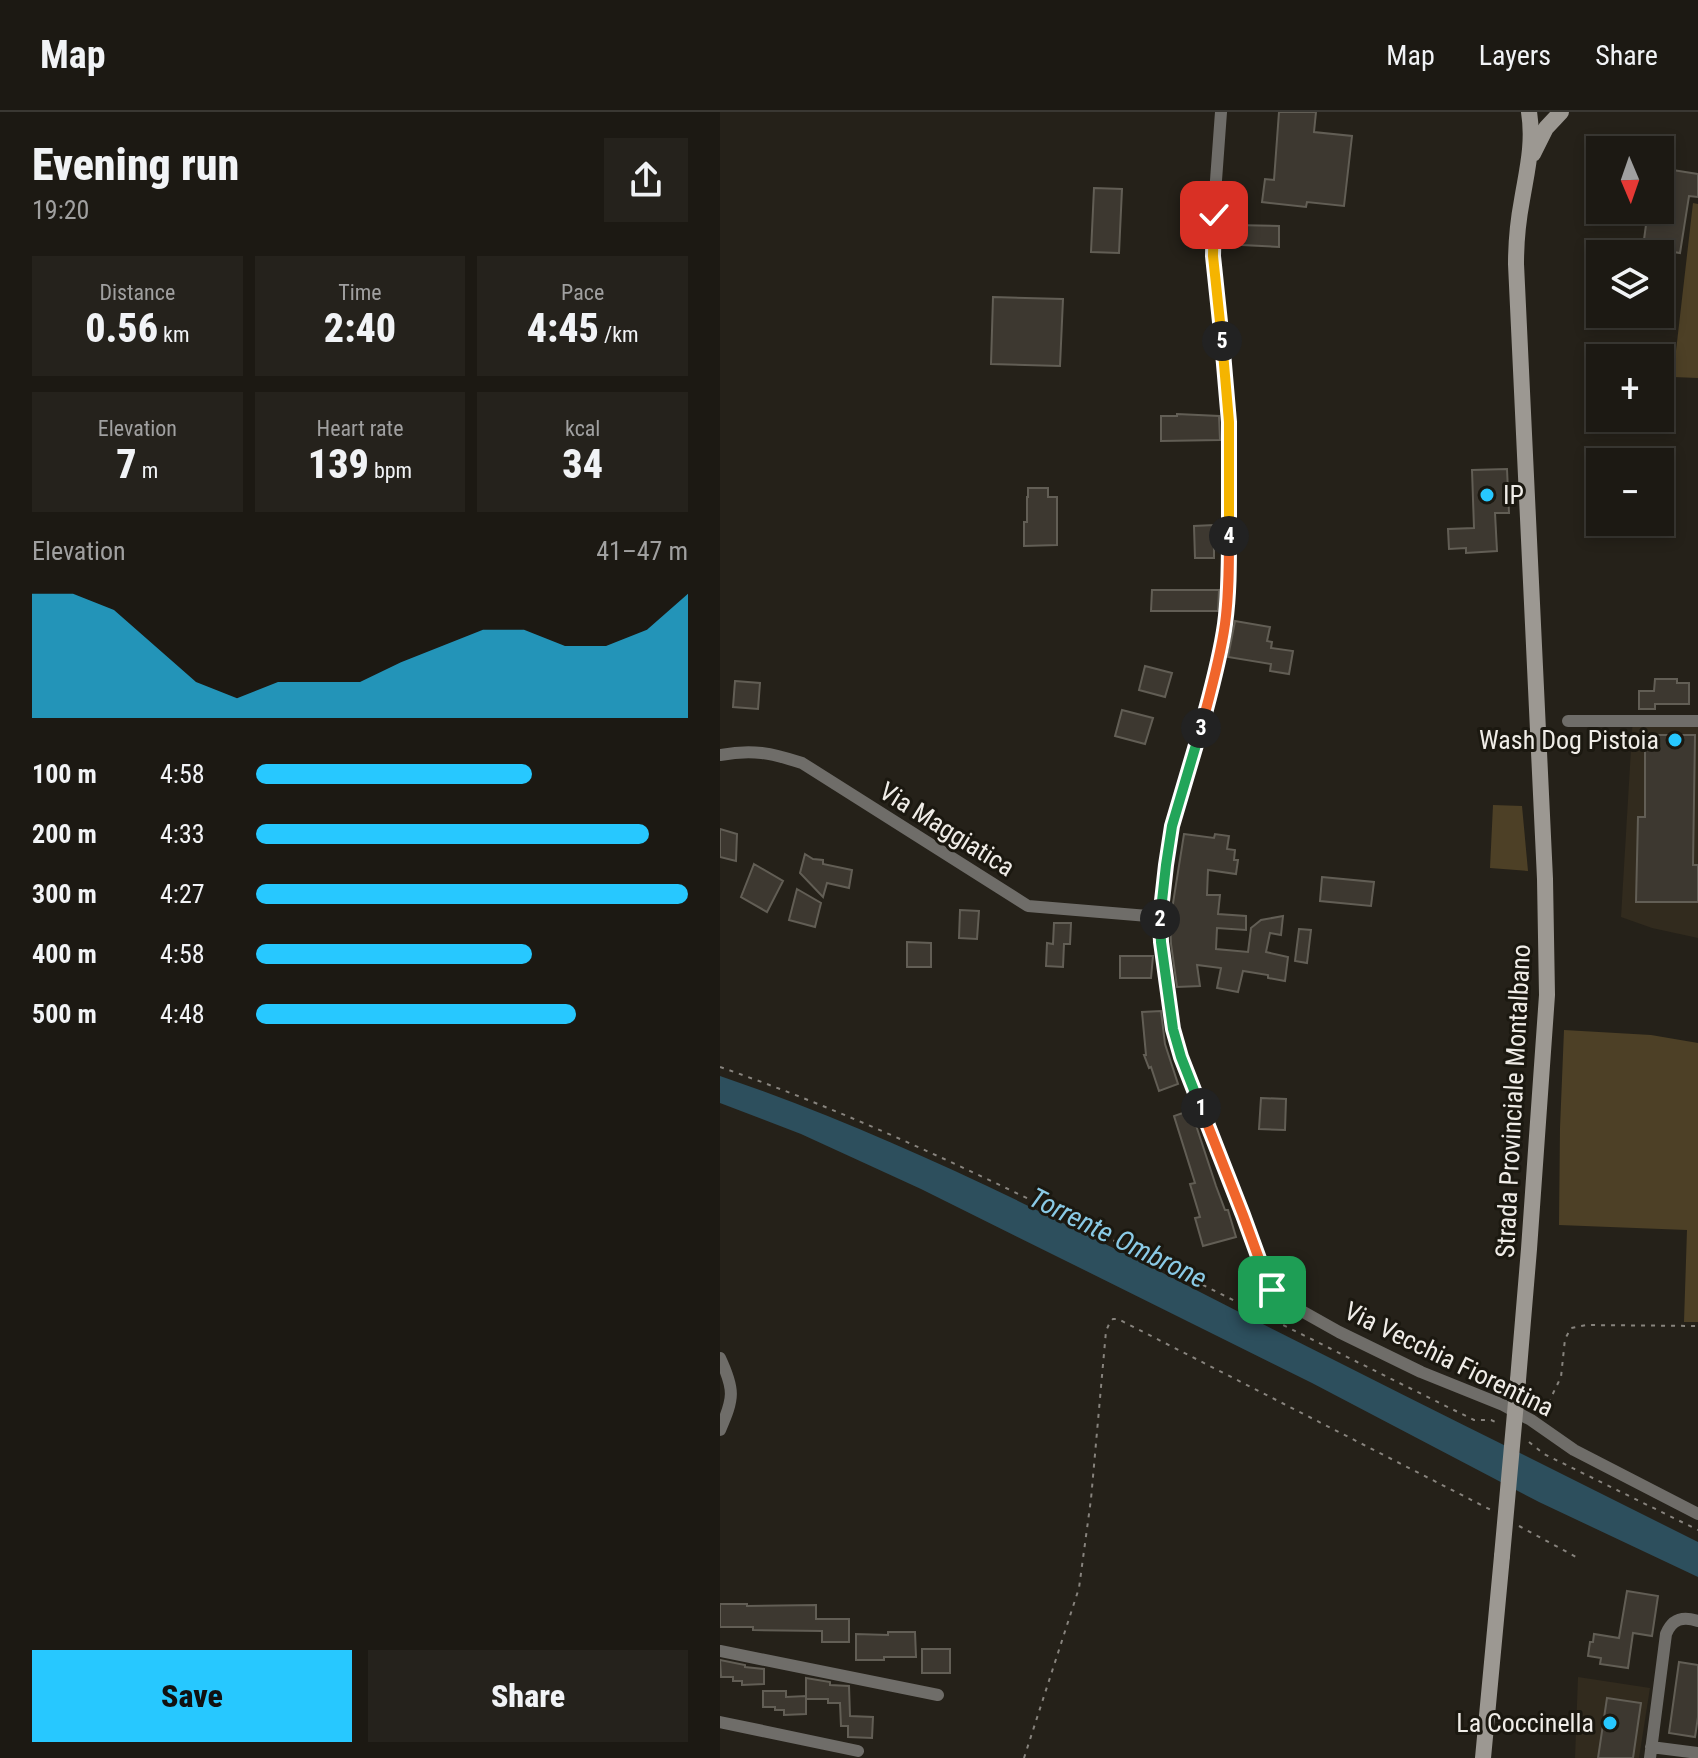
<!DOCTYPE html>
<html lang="en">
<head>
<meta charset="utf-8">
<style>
  body { margin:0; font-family:"Roboto Condensed",sans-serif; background:#25221c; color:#f1f3f6; height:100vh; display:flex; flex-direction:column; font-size:30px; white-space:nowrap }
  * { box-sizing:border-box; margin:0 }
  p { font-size:26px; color:#a0a0a0 }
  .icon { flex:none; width:44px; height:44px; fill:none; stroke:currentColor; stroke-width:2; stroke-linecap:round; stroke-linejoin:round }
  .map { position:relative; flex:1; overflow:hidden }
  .side { display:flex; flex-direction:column; background:#1c1913; width:720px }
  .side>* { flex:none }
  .needle { width:52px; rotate:178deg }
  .tools { position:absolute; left:866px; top:24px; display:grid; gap:16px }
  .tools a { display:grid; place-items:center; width:88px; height:88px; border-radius:0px; background:#1c1913; box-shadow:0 4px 12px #0003,0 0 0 2px #3a3833; font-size:40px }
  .pin { position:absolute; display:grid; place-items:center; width:68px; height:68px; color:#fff; margin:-34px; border-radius:16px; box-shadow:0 4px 12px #0006 }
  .km { position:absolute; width:40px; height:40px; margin:-20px; border-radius:50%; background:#222; color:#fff; font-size:22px; line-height:40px; text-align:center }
  .round { display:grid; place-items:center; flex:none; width:84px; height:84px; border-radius:0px; background:#25221c }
  .summary { display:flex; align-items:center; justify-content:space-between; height:136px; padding:0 32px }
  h1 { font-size:44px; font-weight:800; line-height:60px }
  .stats { display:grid; grid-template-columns:repeat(3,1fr); gap:12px; height:136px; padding:8px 32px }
  .stats div { display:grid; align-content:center; border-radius:0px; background:#25221c; text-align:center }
  .stats b { font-size:40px; font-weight:800 }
  .stats small { font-size:22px; font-weight:400 }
  .stats p { font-size:22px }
  .chart { height:224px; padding:16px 32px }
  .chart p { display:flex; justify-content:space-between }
  .chart svg { width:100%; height:144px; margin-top:8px; fill:#27c8ff; opacity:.7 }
  .button { display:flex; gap:16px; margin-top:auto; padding:16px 32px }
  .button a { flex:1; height:92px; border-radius:0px; background:#27c8ff; color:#111; font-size:32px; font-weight:800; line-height:92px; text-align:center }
  .button a+a { background:#25221c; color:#f1f3f6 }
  ul { padding:0 32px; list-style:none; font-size:26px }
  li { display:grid; grid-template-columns:128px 96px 1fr; align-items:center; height:60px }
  li i { height:20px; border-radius:10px; background:#27c8ff }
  header { display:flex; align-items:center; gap:48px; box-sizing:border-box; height:112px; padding:0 40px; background:#1c1913; border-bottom:2px solid #3a3833 }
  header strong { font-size:38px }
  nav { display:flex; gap:44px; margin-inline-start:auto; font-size:28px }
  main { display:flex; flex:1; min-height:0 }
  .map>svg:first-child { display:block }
  .built { fill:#322b1e }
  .green { fill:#4d4026 }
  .water { fill:#2d4f5d }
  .building { fill:#3d3830; stroke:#625e55; stroke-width:2 }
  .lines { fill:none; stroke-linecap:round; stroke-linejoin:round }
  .path { stroke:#87837d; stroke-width:2; stroke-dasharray:4 6; stroke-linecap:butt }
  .street { stroke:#6f6d69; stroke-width:12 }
  .secondary { stroke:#9c9892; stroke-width:16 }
  .secondary-bridge { stroke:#9c9892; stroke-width:16 }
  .split-1-casing { stroke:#fff; stroke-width:16 }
  .split-2-casing { stroke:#fff; stroke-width:16 }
  .split-3-casing { stroke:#fff; stroke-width:16 }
  .split-4-casing { stroke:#fff; stroke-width:16 }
  .split-5-casing { stroke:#fff; stroke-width:16 }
  .split-6-casing { stroke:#fff; stroke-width:16 }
  .split-1 { stroke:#f0652b; stroke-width:10 }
  .split-2 { stroke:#22a559; stroke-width:10 }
  .split-3 { stroke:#22a559; stroke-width:10 }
  .split-4 { stroke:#f0652b; stroke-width:10 }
  .split-5 { stroke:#f5b400; stroke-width:10 }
  .split-6 { stroke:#f5b400; stroke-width:10 }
  .poi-dot { fill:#27c8ff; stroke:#1b1810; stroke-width:3 }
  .labels { text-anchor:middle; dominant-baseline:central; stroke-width:6; stroke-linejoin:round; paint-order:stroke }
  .poi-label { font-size:26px; fill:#f0ede8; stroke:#1b1810; text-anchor:end }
  .street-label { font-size:26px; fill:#f0ede8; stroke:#1b1810 }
  .water-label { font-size:28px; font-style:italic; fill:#8acae6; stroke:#1b1810 }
</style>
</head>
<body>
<header>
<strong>Map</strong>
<nav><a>Map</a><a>Layers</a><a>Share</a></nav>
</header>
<main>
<section class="side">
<div class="summary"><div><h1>Evening run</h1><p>19:20</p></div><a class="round"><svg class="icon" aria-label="share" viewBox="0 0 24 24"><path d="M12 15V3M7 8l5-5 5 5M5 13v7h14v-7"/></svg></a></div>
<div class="stats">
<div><p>Distance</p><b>0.56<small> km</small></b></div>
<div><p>Time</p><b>2:40</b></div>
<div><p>Pace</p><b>4:45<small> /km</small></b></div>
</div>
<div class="stats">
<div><p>Elevation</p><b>7<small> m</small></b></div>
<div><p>Heart rate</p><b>139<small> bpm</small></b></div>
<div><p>kcal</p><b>34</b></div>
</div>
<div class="chart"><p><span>Elevation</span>41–47 m</p>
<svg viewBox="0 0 160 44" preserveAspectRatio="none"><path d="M0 44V6L10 6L20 11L30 22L40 33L50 38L60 33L70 33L80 33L90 27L100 22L110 17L120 17L130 22L140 22L150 17L160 6V44z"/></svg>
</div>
<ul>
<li><b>100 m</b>4:58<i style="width:64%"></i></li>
<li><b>200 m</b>4:33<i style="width:91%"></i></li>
<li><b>300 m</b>4:27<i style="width:100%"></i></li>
<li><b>400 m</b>4:58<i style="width:64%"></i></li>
<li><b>500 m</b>4:48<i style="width:74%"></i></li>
</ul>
<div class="button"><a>Save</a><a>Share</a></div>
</section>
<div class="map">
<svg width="978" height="1646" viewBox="0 0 978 1646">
  <rect width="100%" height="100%" fill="#252119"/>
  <!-- built -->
  <path class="built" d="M 913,604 L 978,604 L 978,826 L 932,816 L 901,805 Z
    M 858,1565 L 930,1576 L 919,1646 L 855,1646 Z"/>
  <!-- green -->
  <path class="green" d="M 973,91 L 978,92 L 978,266 L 953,265 Z
    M 773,693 L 802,694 L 808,759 L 770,756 Z
    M 844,918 L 931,923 L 978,931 L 978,1210 L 964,1210 L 967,1118 L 839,1113 L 840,1016 Z"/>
  <!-- water -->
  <path class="water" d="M 0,964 C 182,1026 353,1115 523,1202 C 675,1279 826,1354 978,1430 L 978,1465 L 819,1390 L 592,1271 L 201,1077 L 81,1022 L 0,991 Z"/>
  <!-- building -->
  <path class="building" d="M 559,0 L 596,0 L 594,20 L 632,24 L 624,94 L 587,90 L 586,95 L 542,90 L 545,67 L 554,68 Z
    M 940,56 L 978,62 L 978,85 L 969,84 L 960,141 L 923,135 L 928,98 L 940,98 Z
    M 374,76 L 402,77 L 399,141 L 371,140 Z
    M 512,113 L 559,114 L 559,135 L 522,133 L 522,131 L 511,131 Z
    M 273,185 L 343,187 L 340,254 L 271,252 Z
    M 457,302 L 499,304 L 500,328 L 441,329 L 441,304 L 457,304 Z
    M 787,357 L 789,401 L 775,401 L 777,439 L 746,441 L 746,436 L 729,437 L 728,417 L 754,416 L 752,358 Z
    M 308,376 L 328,376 L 328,385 L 337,385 L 337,433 L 304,434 L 304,410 L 307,410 L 307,385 L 308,385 Z
    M 494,413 L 494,446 L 475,446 L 474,414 Z
    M 432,478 L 499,478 L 498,499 L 431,499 Z
    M 515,509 L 550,515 L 547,529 L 552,530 L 551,536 L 573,539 L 569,562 L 550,559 L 551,552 L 508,545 Z
    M 425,554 L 452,561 L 445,585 L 419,578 Z
    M 935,567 L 957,567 L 957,571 L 969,571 L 969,592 L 935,592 L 935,597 L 919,597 L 919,579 L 934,579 Z
    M 15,569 L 40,571 L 38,597 L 13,595 Z
    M 402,598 L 433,606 L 425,632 L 395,624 Z
    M 925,623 L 975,623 L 973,753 L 978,753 L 978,790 L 916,790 L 918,705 L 925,705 Z
    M 0,717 L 17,722 L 16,749 L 0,745 Z
    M 464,722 L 494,726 L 495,722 L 509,724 L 507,737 L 515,738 L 514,748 L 518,748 L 516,762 L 488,758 L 487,783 L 500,783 L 498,802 L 526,804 L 526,818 L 497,816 L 496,837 L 528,840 L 531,816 L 541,808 L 563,804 L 561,823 L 550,821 L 546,840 L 568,845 L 565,869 L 548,866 L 548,863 L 523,859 L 518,880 L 497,876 L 501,856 L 477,853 L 480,874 L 457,875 L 451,832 L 450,810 Z
    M 85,742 L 93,747 L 103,748 L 103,752 L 132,758 L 129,776 L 107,771 L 103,785 L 80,761 Z
    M 34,752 L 63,769 L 47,800 L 21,785 Z
    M 602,765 L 654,770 L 651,794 L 600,789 Z
    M 77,777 L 101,791 L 95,815 L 69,808 Z
    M 240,798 L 259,799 L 257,827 L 239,826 Z
    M 334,811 L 351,811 L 350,832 L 344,832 L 343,855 L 326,854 L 327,831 L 333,832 Z
    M 579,817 L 591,818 L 587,851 L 575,849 Z
    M 187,830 L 211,831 L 211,855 L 187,855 Z
    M 400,844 L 433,844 L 431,866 L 400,866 Z
    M 441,899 L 445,932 L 458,972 L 439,979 L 431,955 L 429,956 L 424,943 L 426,943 L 422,900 Z
    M 541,986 L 566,987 L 565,1018 L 539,1017 Z
    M 471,998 L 496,1074 L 505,1098 L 508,1098 L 516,1125 L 483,1134 L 475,1106 L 480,1105 L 470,1072 L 475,1071 L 454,1004 Z
    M 907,1479 L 938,1484 L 932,1524 L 913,1521 L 908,1556 L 880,1552 L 881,1546 L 868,1544 L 870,1530 L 873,1530 L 874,1522 L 899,1526 Z
    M 0,1492 L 27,1492 L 27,1494 L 96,1493 L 96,1507 L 129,1507 L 129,1530 L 102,1530 L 102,1519 L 33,1518 L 33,1515 L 0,1515 Z
    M 168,1520 L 195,1520 L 196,1545 L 164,1545 L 164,1548 L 136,1548 L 136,1522 L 168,1523 Z
    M 202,1537 L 230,1537 L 230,1561 L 202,1561 Z
    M 0,1548 L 25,1553 L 25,1555 L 44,1557 L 44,1572 L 22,1573 L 22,1569 L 13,1569 L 13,1565 L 1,1565 Z
    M 959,1550 L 978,1553 L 978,1605 L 975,1625 L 949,1621 Z
    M 86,1566 L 110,1570 L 110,1573 L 129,1574 L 130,1604 L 153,1605 L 152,1626 L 128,1625 L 128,1614 L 121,1614 L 120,1591 L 108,1591 L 108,1587 L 86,1587 Z
    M 43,1579 L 66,1579 L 66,1585 L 86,1584 L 86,1602 L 64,1603 L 64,1598 L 55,1598 L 55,1595 L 43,1595 Z
    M 887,1586 L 921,1591 L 913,1646 L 878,1646 Z"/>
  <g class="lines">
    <!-- path -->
    <path class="path" d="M 0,955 C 141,1004 277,1071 411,1137 C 525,1194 639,1251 754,1308 L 771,1308 L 780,1312
      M 824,1300 L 841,1265 L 845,1227 L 851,1216 L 866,1213 L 978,1214
      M 809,1330 L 824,1342 L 978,1418
      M 799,1414 L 858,1446
      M 304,1646 L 359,1476 L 371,1387 L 386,1219 L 390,1210 L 393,1207 L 398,1207 L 773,1399"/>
    <!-- street -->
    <path class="street" d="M 501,0 L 492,123 L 509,310 L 509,480 L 505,515 L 494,567 L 452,714 L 441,793 L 442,833 L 453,917 L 461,945 L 523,1103 L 546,1166 L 552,1178 L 562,1188 L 619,1220 L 701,1260 L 783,1293 L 811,1308 L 854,1338 L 978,1402
      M 848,609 L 978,609
      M 0,643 C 33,637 51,641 82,651 L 308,794 L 440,805
      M 0,1246 C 15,1278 14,1286 0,1318
      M 0,1539 L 218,1583
      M 0,1610 L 138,1639
      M 931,1635 L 978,1641
      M 930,1646 L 946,1522 C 952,1507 963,1504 978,1509"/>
    <!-- secondary -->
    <path class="secondary" d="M 813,42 L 826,16 L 841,0
      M 798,1268 L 809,1137 L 827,883 L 825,767 L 796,152 C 796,130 798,109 802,88 C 807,58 814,31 809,0
      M 763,1646 L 782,1444"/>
    <!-- secondary-bridge -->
    <path class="secondary-bridge" d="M 782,1444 L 798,1268"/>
  </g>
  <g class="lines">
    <defs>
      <path id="split-1" d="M 481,996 L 523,1103 L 546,1166 L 552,1178"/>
      <path id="split-2" d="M 440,807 L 441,830 L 453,917 L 461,945 L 481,996"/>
      <path id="split-3" d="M 440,807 L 446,753 L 452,714 L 481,616"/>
      <path id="split-4" d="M 481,616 C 490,582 500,548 505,512 C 509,483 509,454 509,424"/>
      <path id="split-5" d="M 502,229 L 509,310 L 509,424"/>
      <path id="split-6" d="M 494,103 L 493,144 L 502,229"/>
    </defs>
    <!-- split-1 casing -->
    <use href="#split-1" class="split-1-casing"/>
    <!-- split-2 casing -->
    <use href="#split-2" class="split-2-casing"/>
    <!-- split-3 casing -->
    <use href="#split-3" class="split-3-casing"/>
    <!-- split-4 casing -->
    <use href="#split-4" class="split-4-casing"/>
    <!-- split-5 casing -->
    <use href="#split-5" class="split-5-casing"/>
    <!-- split-6 casing -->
    <use href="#split-6" class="split-6-casing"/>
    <!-- split-1 -->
    <use href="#split-1" class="split-1"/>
    <!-- split-2 -->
    <use href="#split-2" class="split-2"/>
    <!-- split-3 -->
    <use href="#split-3" class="split-3"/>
    <!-- split-4 -->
    <use href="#split-4" class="split-4"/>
    <!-- split-5 -->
    <use href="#split-5" class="split-5"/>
    <!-- split-6 -->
    <use href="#split-6" class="split-6"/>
  </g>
  <!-- markers -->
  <g class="poi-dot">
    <circle cx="767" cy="383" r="8"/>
    <circle cx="955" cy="628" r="8"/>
    <circle cx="890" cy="1611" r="8"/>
  </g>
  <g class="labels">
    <!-- poi labels -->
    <g class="poi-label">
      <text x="783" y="383" text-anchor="start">IP</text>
      <text x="939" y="628">Wash Dog Pistoia</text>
      <text x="874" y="1611">La Coccinella</text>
    </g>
    <!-- street labels -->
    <g class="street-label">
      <text transform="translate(227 717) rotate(32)">Via Maggiatica</text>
      <text transform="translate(793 989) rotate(-87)">Strada Provinciale Montalbano</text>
      <text transform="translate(729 1247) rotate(26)">Via Vecchia Fiorentina</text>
    </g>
    <!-- water labels -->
    <g class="water-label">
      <text transform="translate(398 1126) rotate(26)">Torrente Ombrone</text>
    </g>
  </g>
</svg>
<div class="tools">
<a><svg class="needle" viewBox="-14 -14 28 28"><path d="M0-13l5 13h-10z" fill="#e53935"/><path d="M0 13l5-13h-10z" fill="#a0a0a0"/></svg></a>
<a><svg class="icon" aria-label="layers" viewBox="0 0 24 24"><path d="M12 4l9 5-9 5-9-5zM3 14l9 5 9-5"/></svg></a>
<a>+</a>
<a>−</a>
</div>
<div class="pin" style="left:552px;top:1178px;background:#1e9e55"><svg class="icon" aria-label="arrive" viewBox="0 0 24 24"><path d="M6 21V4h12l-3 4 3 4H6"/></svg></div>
<div class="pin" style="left:494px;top:103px;background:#d93025"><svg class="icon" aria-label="check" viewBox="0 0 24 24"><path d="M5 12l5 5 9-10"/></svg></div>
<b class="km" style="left:481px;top:996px">1</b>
<b class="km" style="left:440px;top:807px">2</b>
<b class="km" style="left:481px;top:616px">3</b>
<b class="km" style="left:509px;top:424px">4</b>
<b class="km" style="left:502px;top:229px">5</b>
</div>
</main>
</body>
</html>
